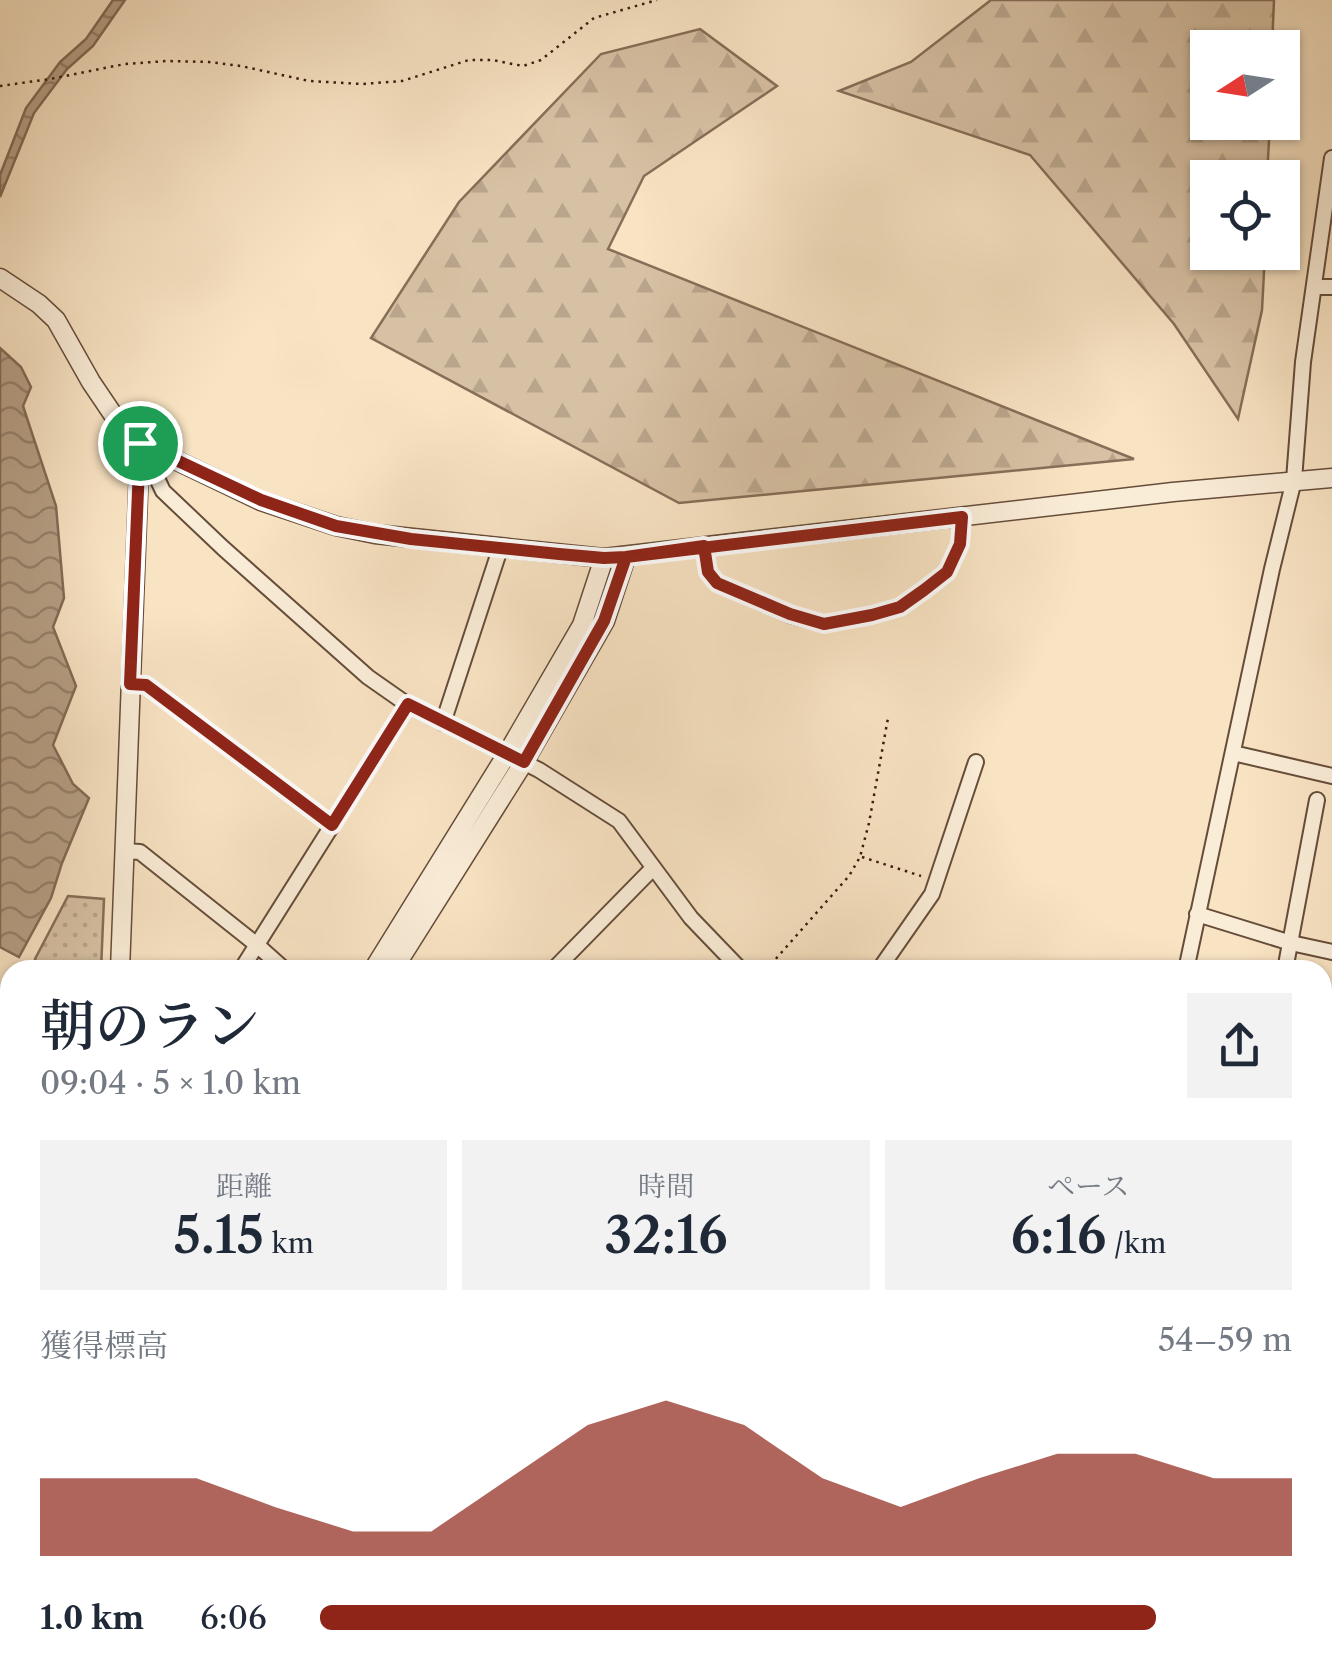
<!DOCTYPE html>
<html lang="ja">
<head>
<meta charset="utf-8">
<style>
  body { margin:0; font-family:"Libre Caslon Text","Noto Serif JP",serif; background:#f2f2f3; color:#1f2937; height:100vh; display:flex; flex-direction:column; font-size:38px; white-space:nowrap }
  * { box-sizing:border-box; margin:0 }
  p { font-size:32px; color:#747a83 }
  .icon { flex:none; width:55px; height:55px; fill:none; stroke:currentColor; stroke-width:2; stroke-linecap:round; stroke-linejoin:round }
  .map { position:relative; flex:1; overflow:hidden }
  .side { position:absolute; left:0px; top:960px; width:1332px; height:718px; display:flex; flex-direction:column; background:#fff; border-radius:30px 30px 0 0; box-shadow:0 2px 8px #0004 }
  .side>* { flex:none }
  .needle { width:65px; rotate:258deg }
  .buttons { position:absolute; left:1190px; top:30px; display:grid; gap:20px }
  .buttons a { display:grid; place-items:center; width:110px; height:110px; border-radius:0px; background:#fff; box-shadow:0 2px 8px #0004; font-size:50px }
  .pin { position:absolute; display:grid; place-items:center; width:85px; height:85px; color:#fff; margin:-42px; border:5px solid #fff; border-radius:50%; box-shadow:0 2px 10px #0007 }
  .round { display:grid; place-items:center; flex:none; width:105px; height:105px; border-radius:0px; background:#f2f2f3 }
  .summary { display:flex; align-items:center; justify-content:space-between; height:170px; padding:0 40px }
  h1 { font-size:55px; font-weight:600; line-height:75px }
  .metrics { display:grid; grid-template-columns:repeat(3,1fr); gap:15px; height:170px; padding:10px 40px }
  .metrics div { display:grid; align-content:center; border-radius:0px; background:#f2f2f3; text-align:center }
  .metrics b { font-size:50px; font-weight:600 }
  .metrics small { font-size:28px; font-weight:400 }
  .metrics p { font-size:28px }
  .chart { height:280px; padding:20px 40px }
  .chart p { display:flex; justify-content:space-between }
  .chart svg { width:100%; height:180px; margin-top:10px; fill:#8f2418; opacity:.7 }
  ul { padding:0 40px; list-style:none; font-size:32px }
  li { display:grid; grid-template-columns:160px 120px 1fr; align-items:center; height:75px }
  li i { height:25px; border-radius:12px; background:#8f2418 }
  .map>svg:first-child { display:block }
  .forest { fill:url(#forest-firs); stroke:#866e58; stroke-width:2.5 }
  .park { fill:url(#park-dots); stroke:#866e58; stroke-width:2.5 }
  .water { fill:url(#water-waves); stroke:#836a55; stroke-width:2.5 }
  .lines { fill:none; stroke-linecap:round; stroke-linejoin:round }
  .minor-casing { stroke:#664d3a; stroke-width:18 }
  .tertiary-casing { stroke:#664d3a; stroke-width:21 }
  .path { stroke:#361b0d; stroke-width:2.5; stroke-dasharray:2.5 5; stroke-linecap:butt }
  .minor { stroke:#faedd8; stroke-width:14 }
  .tertiary { stroke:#faedd8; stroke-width:18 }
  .route-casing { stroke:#fff; stroke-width:20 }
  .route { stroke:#8f2418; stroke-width:12 }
</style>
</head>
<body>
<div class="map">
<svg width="1332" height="1676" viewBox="0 0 1332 1676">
  <defs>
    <pattern id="forest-firs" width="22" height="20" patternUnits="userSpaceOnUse" patternTransform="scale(2.5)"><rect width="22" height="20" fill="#d7c1a4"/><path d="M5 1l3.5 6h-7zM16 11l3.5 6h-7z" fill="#b9a58c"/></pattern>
    <pattern id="park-dots" width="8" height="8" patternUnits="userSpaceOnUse" patternTransform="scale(2.5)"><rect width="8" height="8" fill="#d7c1a4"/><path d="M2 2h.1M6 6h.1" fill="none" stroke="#b9a58c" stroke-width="1.8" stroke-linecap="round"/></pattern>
    <pattern id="water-waves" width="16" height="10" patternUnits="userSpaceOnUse" patternTransform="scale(2.5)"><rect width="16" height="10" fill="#b69f85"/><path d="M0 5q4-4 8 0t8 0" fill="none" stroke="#95816b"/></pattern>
  </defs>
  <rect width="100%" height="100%" fill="#f8e3c3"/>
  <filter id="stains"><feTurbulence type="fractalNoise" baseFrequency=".002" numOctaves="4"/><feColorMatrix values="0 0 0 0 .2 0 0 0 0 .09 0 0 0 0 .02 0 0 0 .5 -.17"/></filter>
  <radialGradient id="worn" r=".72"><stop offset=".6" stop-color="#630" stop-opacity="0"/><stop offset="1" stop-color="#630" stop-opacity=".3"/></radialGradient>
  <!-- forest -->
  <path class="forest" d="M 991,0 L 1274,0 L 1272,47 L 1208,48 L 1208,122 L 1270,123 L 1267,177 L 1208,178 L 1208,252 L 1265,253 L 1262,310 L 1238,419 L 1174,324 L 1030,155 L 839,91 L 911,62 Z
    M 700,29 L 777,86 L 644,176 L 608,249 L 1134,459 L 679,503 L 371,338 L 459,202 L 601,54 Z"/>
  <!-- park -->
  <path class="park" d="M 68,896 L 104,899 L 101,970 L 40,970 L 35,959 Z
    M 740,1668 L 861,1668 L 860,1676 L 763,1676 L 738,1672 Z"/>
  <!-- water -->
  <path class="water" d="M 113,0 L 125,0 L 93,46 L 67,69 L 34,113 L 0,197 L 0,175 L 26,108 L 60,62 L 86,39 Z
    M 0,348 L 21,367 L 31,387 L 23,406 L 56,506 L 64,598 L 53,627 L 76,686 L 53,745 L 73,784 L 89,798 L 62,863 L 51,898 L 19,957 L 0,947 Z"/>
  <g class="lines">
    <defs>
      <path id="minor" d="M 1315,287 L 1332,287
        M 142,447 L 163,491 L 223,548 L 368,677 L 408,705 L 539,770 L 619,821 L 691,918 L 741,970
        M 704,547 L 708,571 L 717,583 L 790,615 L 824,624 L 872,615 L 900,607 L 923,590 L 947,571 L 960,543 L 961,517
        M 129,684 L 146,685 L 332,825
        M 443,723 L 500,549
        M 1233,753 L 1332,776
        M 124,851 L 140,852 L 257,945 L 285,970
        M 1197,914 L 1291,943 L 1332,952
        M 241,970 L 408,705
        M 553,970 L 653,868
        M 879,970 L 932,894 L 976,762
        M 1186,970 L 1272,569 L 1294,480 L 1303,362 L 1332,158
        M 1285,970 L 1317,800
        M 1331,1012 L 1332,1004
        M 1322,1285 L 1332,1289
        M 1322,1376 L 1332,1380
        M 1322,1454 L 1332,1458
        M 1322,1664 L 1332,1665
        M 324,1668 L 331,1676
        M 695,1668 L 710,1676
        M 1167,1668 L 1168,1676
        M 112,1676 L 117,1668
        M 717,1676 L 724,1668
        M 873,1676 L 873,1668"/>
      <path id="tertiary" d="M 0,278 L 39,304 L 56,320 L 91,382 L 116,419 L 140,443 L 261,501 L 336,526 L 375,534 L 604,558 L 1173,492 L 1332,478
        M 120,970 L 140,443
        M 373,970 L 507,754 L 582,625 L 604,558
        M 393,970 L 524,762 L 605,621 L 626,557
        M 0,1010 L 10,1010
        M 0,1564 L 10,1549
        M 0,1598 L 10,1582
        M 486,1676 L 496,1668"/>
    </defs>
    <!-- minor casing -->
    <use href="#minor" class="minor-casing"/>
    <!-- tertiary casing -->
    <use href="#tertiary" class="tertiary-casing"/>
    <!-- path -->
    <path class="path" d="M 0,86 L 50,79 L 125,64 L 167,61 L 209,62 L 241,66 L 309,81 L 362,84 L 402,81 L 469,60 L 492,60 L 523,66 L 541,60 L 594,18 L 657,0
      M 862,857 L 921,876
      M 766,970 L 849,876 L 860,857 L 869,823 L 888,718"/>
    <!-- minor -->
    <use href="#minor" class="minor"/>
    <!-- tertiary -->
    <use href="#tertiary" class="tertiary"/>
  </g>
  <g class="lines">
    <defs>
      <path id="route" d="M 140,443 L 130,684 L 146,685 L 332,825 L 408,704 L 524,762 L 604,621 L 626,557 L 704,546 L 708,572 L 717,583 L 790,614 L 824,624 L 872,615 L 900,607 L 924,590 L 947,572 L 960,544 L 962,517 L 626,557 L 604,558 L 559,554 L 411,539 L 336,526 L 261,500 L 140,443"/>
    </defs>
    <!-- route casing -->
    <use href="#route" class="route-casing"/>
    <!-- route -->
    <use href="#route" class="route"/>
  </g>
  <rect width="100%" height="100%" filter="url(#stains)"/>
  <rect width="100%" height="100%" fill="url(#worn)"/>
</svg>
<div class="buttons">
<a><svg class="needle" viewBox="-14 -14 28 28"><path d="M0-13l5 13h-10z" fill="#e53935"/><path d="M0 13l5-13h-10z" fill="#747a83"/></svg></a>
<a><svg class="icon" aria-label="locate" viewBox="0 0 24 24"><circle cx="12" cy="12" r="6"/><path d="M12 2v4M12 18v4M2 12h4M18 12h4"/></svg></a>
</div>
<div class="pin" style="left:140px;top:443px;background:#1e9e55"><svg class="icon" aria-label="arrive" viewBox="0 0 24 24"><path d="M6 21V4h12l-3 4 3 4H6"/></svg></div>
<section class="side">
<div class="summary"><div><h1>朝のラン</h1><p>09:04 · 5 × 1.0 km</p></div><a class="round"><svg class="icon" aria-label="share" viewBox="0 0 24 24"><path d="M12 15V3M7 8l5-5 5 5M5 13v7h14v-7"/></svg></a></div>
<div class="metrics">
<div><p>距離</p><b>5.15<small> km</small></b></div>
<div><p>時間</p><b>32:16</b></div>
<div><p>ペース</p><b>6:16<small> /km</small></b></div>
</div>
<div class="chart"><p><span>獲得標高</span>54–59 m</p>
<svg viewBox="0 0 160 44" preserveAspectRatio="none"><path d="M0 44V25L10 25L20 25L30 32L40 38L50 38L60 25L70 12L80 6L90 12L100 25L110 32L120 25L130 19L140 19L150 25L160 25V44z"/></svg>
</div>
<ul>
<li><b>1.0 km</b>6:06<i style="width:86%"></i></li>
</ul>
</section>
</div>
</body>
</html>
